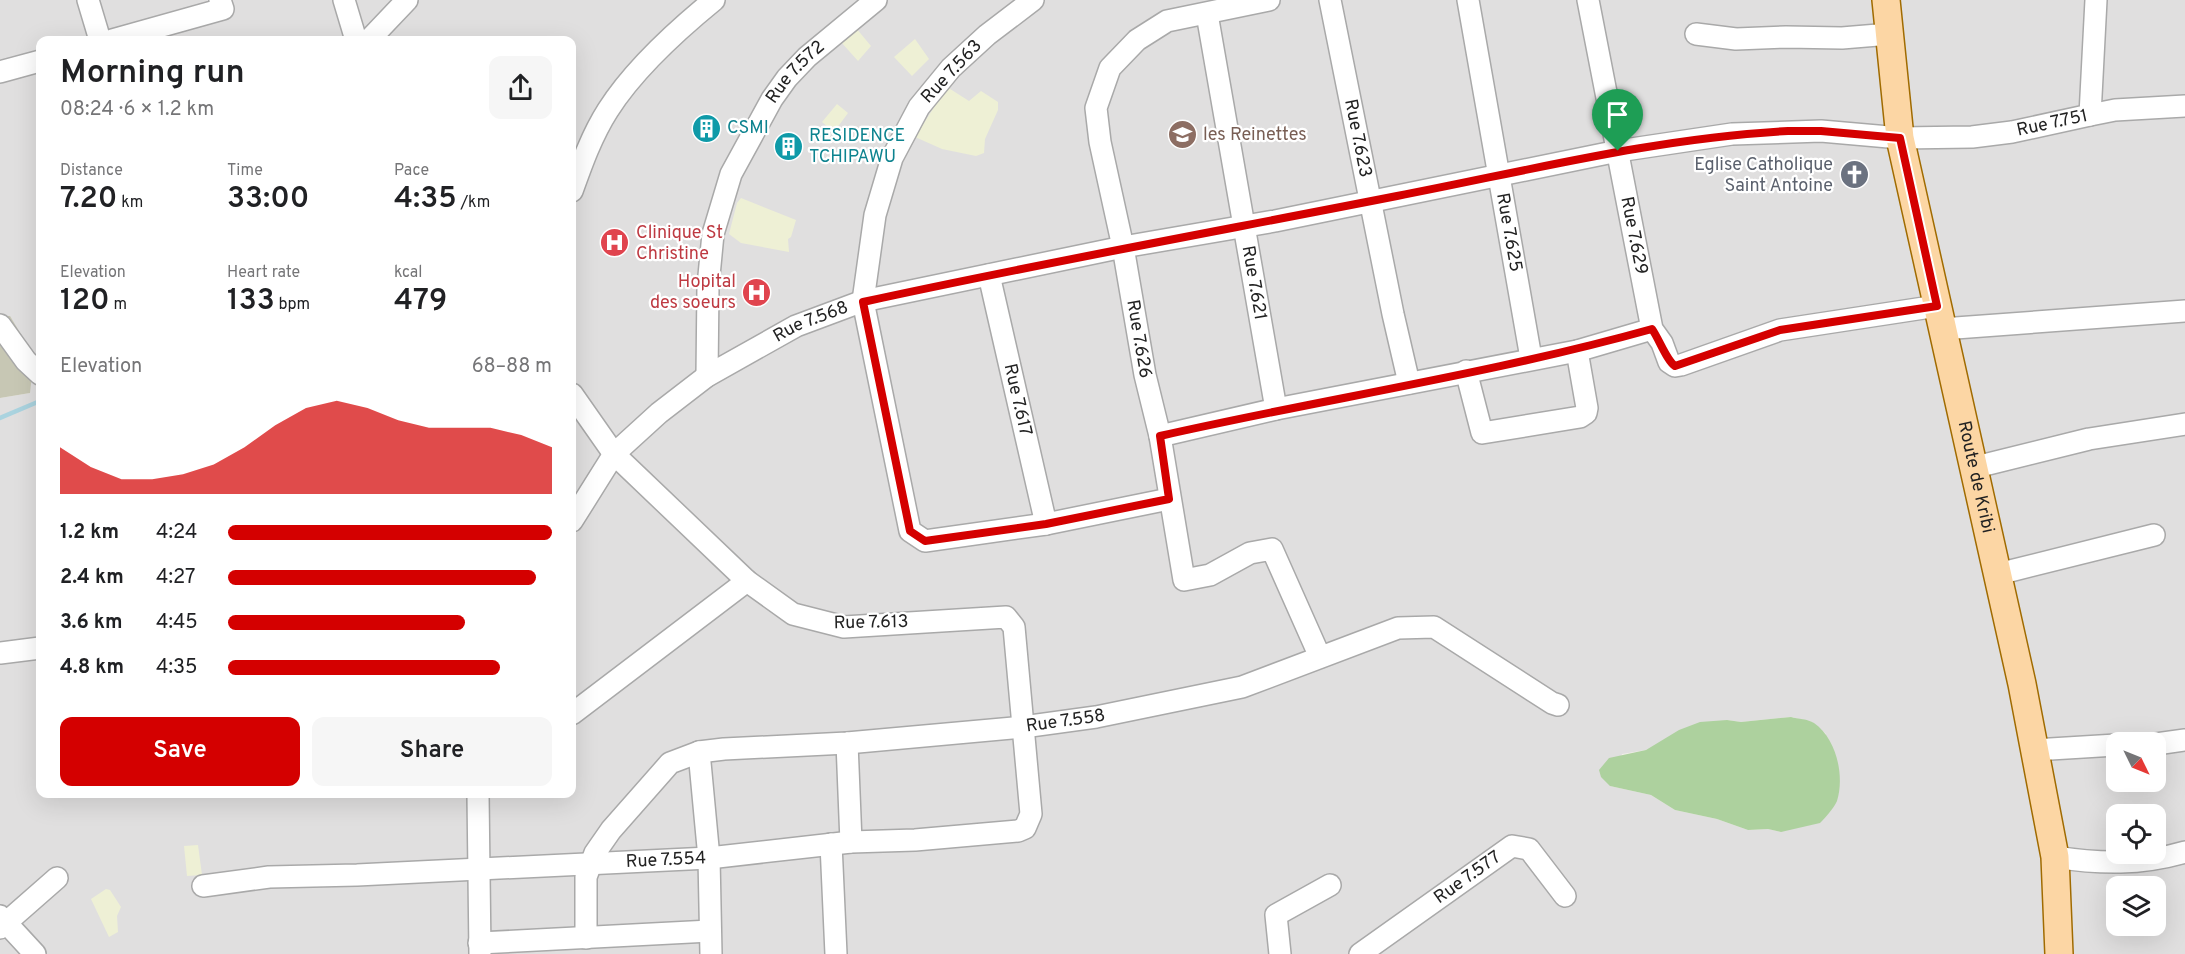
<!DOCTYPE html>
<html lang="en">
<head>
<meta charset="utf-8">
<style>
  body { margin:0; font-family:Overpass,sans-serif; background:#f6f6f6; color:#202124; height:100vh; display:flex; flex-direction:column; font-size:22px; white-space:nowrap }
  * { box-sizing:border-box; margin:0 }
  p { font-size:20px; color:#757577 }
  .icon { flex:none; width:33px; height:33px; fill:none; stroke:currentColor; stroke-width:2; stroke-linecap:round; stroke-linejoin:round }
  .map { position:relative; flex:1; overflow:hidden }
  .drawer { position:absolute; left:36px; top:36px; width:540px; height:762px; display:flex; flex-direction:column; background:#fff; border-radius:12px; box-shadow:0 6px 24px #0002 }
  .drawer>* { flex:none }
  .needle { width:39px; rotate:133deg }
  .tools { position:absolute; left:2106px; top:732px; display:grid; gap:12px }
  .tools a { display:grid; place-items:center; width:60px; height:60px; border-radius:12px; background:#fff; box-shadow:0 6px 24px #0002; font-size:30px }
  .pin { position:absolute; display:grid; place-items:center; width:51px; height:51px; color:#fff; margin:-62px -26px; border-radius:50% 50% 50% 0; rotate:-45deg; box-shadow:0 0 6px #0007 }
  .pin .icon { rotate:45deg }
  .round { display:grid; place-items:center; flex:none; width:63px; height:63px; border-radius:12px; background:#f6f6f6 }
  .head { display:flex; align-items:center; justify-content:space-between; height:102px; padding:0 24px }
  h1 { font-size:33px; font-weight:600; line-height:45px }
  .metrics { display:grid; grid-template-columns:repeat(3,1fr); gap:9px; height:102px; padding:6px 24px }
  .metrics div { display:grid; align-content:center }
  .metrics b { font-size:30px; font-weight:600 }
  .metrics small { font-size:16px; font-weight:400 }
  .metrics p { font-size:16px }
  .chart { height:168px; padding:12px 24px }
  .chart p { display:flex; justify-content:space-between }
  .chart svg { width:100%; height:108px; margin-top:6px; fill:#d40000; opacity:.7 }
  .primary-button { display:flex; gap:12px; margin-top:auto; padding:12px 24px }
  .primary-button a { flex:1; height:69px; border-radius:12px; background:#d40000; color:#fff; font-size:24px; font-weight:600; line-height:69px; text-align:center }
  .primary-button a+a { background:#f6f6f6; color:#202124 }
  ul { padding:0 24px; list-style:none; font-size:20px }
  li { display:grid; grid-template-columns:96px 72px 1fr; align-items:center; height:45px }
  li i { height:15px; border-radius:8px; background:#d40000 }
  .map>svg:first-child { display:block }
  .residential { fill:#e0dfdf; fill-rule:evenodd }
  .construction { fill:#c7c7b4 }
  .farmland { fill:#eef0d5 }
  .forest { fill:#add19e }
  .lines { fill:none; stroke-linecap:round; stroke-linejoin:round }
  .stream { stroke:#aad3df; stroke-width:4.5 }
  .minor-casing { stroke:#a9a9a9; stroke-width:24 }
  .major-casing { stroke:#a06b00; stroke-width:30 }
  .minor { stroke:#fff; stroke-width:21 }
  .major { stroke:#fcd6a4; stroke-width:27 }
  .route-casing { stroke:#fff; stroke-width:12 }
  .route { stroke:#d40000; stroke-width:8 }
  .labels { text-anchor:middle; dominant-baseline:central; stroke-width:4.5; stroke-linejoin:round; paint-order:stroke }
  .street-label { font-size:18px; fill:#222; stroke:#fff }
  .culture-label { font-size:18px; fill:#0d838f; stroke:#fff; text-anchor:start }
  .education-label { font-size:18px; fill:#785e54; stroke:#fff; text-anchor:start }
  .worship-label { font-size:18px; fill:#5b616d; stroke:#fff; text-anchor:end }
  .health-label { font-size:18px; fill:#be3a42; stroke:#fff; text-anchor:start }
</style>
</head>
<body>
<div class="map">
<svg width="2185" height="954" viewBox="0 0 2185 954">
  <rect width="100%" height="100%" fill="#f2efe9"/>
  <!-- residential -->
  <path class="residential" d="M 0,0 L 2185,0 L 2185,954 L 0,954 L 0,398 L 30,393 L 0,316 ZM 40,40 L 572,40 L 572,794 L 40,794 ZM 1791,717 L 1812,722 L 1826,734 L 1781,832 L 1768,829 L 1748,830 L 1717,819 L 1675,810 L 1651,795 L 1610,786 L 1622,754 L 1646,750 L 1727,720 L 1741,722 ZM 2116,742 L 2156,742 L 2156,782 L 2116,782 ZM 2116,814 L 2156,814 L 2156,854 L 2116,854 ZM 2116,886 L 2156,886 L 2156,926 L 2116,926 Z"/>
  <!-- construction -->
  <path class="construction" d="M 0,316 L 10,316 L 34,356 L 30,393 L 0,398 Z"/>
  <!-- farmland -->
  <path class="farmland" d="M 856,28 L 871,46 L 858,61 L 841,42 Z
    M 915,39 L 929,59 L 912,76 L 894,57 Z
    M 947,87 L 969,101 L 981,91 L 998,102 L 998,110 L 985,139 L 984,153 L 976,156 L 942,149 L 915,137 Z
    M 837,104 L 848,113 L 834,132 L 822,122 Z
    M 741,198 L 796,220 L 791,237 L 788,239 L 789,252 L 741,243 L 729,234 L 737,203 Z
    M 198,845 L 202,875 L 187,876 L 184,846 Z
    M 106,889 L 110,890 L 121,907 L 117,916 L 118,932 L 109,937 L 91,899 Z"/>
  <!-- forest -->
  <path class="forest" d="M 1791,717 C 1798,719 1808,719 1814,723 C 1836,738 1845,775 1837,801 C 1834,808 1825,818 1820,823 L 1781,832 L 1768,829 L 1748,830 L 1717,819 L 1675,810 L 1651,795 L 1610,786 L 1601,777 L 1599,770 L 1609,758 L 1646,750 L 1679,730 L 1700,722 L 1727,720 L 1741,722 Z"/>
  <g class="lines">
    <!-- stream -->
    <path class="stream" d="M 0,418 L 40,401"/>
    <defs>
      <g id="minor">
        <path d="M 88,0 L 100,40"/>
        <path d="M 344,0 L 356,40"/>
        <path d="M 1033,0 L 987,35 L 951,68 L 919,107 L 892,158 L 875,215 L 863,301 L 910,531 L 925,541 L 1046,524 L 1169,499"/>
        <path id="s1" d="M 1269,0 L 1167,21 L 1137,40 L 1110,68 L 1096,108 L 1100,142 L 1123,247 L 1145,375 L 1160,436 L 1184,580 L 1210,575 L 1250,553 L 1272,549 L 1320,657"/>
        <path id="s2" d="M 1330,0 L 1393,314 L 1409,383"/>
        <path id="s3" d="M 1468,0 L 1531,358"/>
        <path id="s4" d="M 1588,0 L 1652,329 L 1662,343 L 1669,362 L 1675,366 L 1681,365 L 1780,330 L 1937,306"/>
        <path id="s5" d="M 1207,14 L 1276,409"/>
        <path d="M 1696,34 L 1736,39 L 1786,37 L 1842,38 L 1890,34"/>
        <path d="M 112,40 L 223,9 L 220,0"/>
        <path d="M 369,40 L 407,0"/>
        <path d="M 0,72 L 40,61"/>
        <path d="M 2090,115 L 2115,110 L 2185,106"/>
        <path d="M 572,191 C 582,163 592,135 608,110 C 634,69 676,31 714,0"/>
        <path id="s6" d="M 989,275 L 1046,524"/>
        <path d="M 0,325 L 26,361 L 40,374"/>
        <path d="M 1942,329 L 2185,311"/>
        <path d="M 1466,371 L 1482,433 L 1580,417 L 1586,413 L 1587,408 L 1577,351"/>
        <path id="s7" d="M 707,376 L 708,286 L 713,234 L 731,174 L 772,99 L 787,78 L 807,57 L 876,0"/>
        <path d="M 1160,436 L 1276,409 L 1577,351 L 1652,329"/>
        <path d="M 1972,468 L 2089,439 L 2185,424"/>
        <path id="s8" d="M 572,521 L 614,454 L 659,413 L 707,376 L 796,326 L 863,301 L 1123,247 L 1275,221 L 1618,151 L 1732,134 L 1821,131 L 1900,138 L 1972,137 L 2012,132 L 2090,115 L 2096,0"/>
        <path d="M 1998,574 L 2154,535"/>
        <path d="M 0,653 L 40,648"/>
        <path d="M 572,714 L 747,581"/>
        <path d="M 847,743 L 851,842"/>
        <path d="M 2156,744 L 2185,740"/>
        <path d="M 2034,750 L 2116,745"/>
        <path d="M 699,752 L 709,858 L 711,954"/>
        <path d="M 478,794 L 480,954"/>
        <path d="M 831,844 L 836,954"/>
        <path d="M 2055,857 C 2100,864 2141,865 2185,852"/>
        <path id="s9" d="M 203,886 L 269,877 L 357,875 L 709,858 L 851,842 L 915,840 L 1018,831 L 1025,828 L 1031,814 L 1014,627 L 1006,617 L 844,627 L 793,614 L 747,581 L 614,454 L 572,394"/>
        <path d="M 0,916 L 35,954"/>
        <path d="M 0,928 L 57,878"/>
        <path id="s10" d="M 586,938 L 586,877 L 595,853 L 611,830 L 670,763 L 699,752 L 724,749 L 847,743 L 1023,727 L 1096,717 L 1242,687 L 1398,628 L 1434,627 L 1552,703 L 1558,705"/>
        <path d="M 479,943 L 710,931"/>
        <path d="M 1280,954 L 1276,915 L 1330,885"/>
        <path id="s11" d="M 1360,954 L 1512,846 L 1529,849 L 1565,896"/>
      </g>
      <g id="major">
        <path id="s12" d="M 1886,0 L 1900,138 L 2022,684 L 2055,857 L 2059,954"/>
      </g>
    </defs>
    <!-- minor casing -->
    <use href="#minor" class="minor-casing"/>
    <!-- major casing -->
    <use href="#major" class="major-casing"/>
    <!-- minor -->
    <use href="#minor" class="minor"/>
    <!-- major -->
    <use href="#major" class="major"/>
  </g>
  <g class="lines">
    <defs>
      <path id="route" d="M 1788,131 L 1821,131 L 1900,138 L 1937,306 L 1780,330 L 1675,366 C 1667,361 1659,339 1652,329 C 1491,374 1323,399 1160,436 L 1169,499 L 1046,524 L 925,541 L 910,531 L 863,302 C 1041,263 1219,231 1397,196 C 1527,171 1656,138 1788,131 Z"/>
    </defs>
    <!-- route casing -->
    <use href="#route" class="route-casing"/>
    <!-- route -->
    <use href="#route" class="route"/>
  </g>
  <!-- icons -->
  <defs>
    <symbol id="building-disc" viewBox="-11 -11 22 22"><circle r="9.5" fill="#0f9aa8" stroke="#fff"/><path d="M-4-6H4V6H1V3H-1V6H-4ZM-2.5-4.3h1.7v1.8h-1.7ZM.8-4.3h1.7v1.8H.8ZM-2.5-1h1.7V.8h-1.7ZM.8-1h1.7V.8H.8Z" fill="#fff"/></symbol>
    <symbol id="school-disc" viewBox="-11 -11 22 22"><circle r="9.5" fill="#8d6e63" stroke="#fff"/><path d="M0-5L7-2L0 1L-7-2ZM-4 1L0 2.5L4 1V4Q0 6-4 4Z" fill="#fff"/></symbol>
    <symbol id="church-disc" viewBox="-11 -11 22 22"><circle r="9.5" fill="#6b7280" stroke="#fff"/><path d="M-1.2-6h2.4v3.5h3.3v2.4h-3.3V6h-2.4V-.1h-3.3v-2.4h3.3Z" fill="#fff"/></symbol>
    <symbol id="hospital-disc" viewBox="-11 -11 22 22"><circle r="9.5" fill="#e0444e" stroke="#fff"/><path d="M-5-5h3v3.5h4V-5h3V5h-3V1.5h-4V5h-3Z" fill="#fff"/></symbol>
  </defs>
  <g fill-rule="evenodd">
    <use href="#building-disc" x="690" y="112" width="33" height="33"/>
    <use href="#school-disc" x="1166" y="118" width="33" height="33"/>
    <use href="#building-disc" x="772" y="130" width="33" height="33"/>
    <use href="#church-disc" x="1838" y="158" width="33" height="33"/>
    <use href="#hospital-disc" x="598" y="226" width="33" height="33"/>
    <use href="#hospital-disc" x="740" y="276" width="33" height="33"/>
  </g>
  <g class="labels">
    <!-- street labels -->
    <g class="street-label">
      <text transform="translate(952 72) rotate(-47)">Rue 7.563</text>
      <text stroke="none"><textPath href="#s7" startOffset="326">Rue 7.572</textPath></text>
      <text stroke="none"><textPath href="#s8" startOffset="1581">Rue 7.751</textPath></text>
      <text stroke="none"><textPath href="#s2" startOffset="141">Rue 7.623</textPath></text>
      <text stroke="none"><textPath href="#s3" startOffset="236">Rue 7.625</textPath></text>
      <text stroke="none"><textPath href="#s4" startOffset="240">Rue 7.629</textPath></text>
      <text stroke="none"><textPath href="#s5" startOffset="273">Rue 7.621</textPath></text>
      <text stroke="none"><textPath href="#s8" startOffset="318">Rue 7.568</textPath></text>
      <text stroke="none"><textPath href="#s1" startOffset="456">Rue 7.626</textPath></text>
      <text stroke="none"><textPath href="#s6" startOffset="128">Rue 7.617</textPath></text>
      <text stroke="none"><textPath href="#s12" startOffset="486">Route de Kribi</textPath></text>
      <text transform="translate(871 623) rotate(-1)">Rue 7.613</text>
      <text stroke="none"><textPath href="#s10" startOffset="603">Rue 7.558</textPath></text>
      <text stroke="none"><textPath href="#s9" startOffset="464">Rue 7.554</textPath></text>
      <text stroke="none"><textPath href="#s11" startOffset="132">Rue 7.577</textPath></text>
    </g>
    <!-- culture labels -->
    <g class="culture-label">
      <text x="727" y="128">CSMI</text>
      <text x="809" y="136">RESIDENCE<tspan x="809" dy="21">TCHIPAWU</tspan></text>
    </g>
    <!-- education labels -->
    <g class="education-label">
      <text x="1203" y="135">les Reinettes</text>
    </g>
    <!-- worship labels -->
    <g class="worship-label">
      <text x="1833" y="165">Eglise Catholique<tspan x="1833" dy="21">Saint Antoine</tspan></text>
    </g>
    <!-- health labels -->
    <g class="health-label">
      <text x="636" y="233">Clinique St<tspan x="636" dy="21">Christine</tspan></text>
      <text x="736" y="282" text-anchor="end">Hopital<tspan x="736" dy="21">des soeurs</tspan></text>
    </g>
  </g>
</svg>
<div class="tools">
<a><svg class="needle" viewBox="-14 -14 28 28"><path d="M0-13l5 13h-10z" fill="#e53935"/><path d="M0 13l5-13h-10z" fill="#757577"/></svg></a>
<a><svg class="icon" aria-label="locate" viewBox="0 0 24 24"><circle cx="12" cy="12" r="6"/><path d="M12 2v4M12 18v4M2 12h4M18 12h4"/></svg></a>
<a><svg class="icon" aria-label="layers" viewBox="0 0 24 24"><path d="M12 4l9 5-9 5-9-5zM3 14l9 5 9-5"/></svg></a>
</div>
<div class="pin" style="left:1618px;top:151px;background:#1e9e55"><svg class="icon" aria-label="arrive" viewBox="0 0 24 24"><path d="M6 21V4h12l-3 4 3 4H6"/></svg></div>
<section class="drawer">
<div class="head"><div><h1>Morning run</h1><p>08:24 · 6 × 1.2 km</p></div><a class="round"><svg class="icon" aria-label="share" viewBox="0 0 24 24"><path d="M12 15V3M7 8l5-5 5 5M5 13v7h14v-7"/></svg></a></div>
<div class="metrics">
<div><p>Distance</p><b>7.20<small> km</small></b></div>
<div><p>Time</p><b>33:00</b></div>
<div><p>Pace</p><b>4:35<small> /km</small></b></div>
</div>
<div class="metrics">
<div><p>Elevation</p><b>120<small> m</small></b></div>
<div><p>Heart rate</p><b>133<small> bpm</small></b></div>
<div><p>kcal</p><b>479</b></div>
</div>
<div class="chart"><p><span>Elevation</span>68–88 m</p>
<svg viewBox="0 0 160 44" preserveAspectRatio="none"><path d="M0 44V25L10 33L20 38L30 38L40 36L50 32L60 25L70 16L80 9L90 6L100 9L110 14L120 17L130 17L140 17L150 20L160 25V44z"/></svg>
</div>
<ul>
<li><b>1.2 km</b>4:24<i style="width:100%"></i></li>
<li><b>2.4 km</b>4:27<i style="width:95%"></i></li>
<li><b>3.6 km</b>4:45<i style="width:73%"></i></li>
<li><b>4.8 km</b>4:35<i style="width:84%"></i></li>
</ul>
<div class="primary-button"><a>Save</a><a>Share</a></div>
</section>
</div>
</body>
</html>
